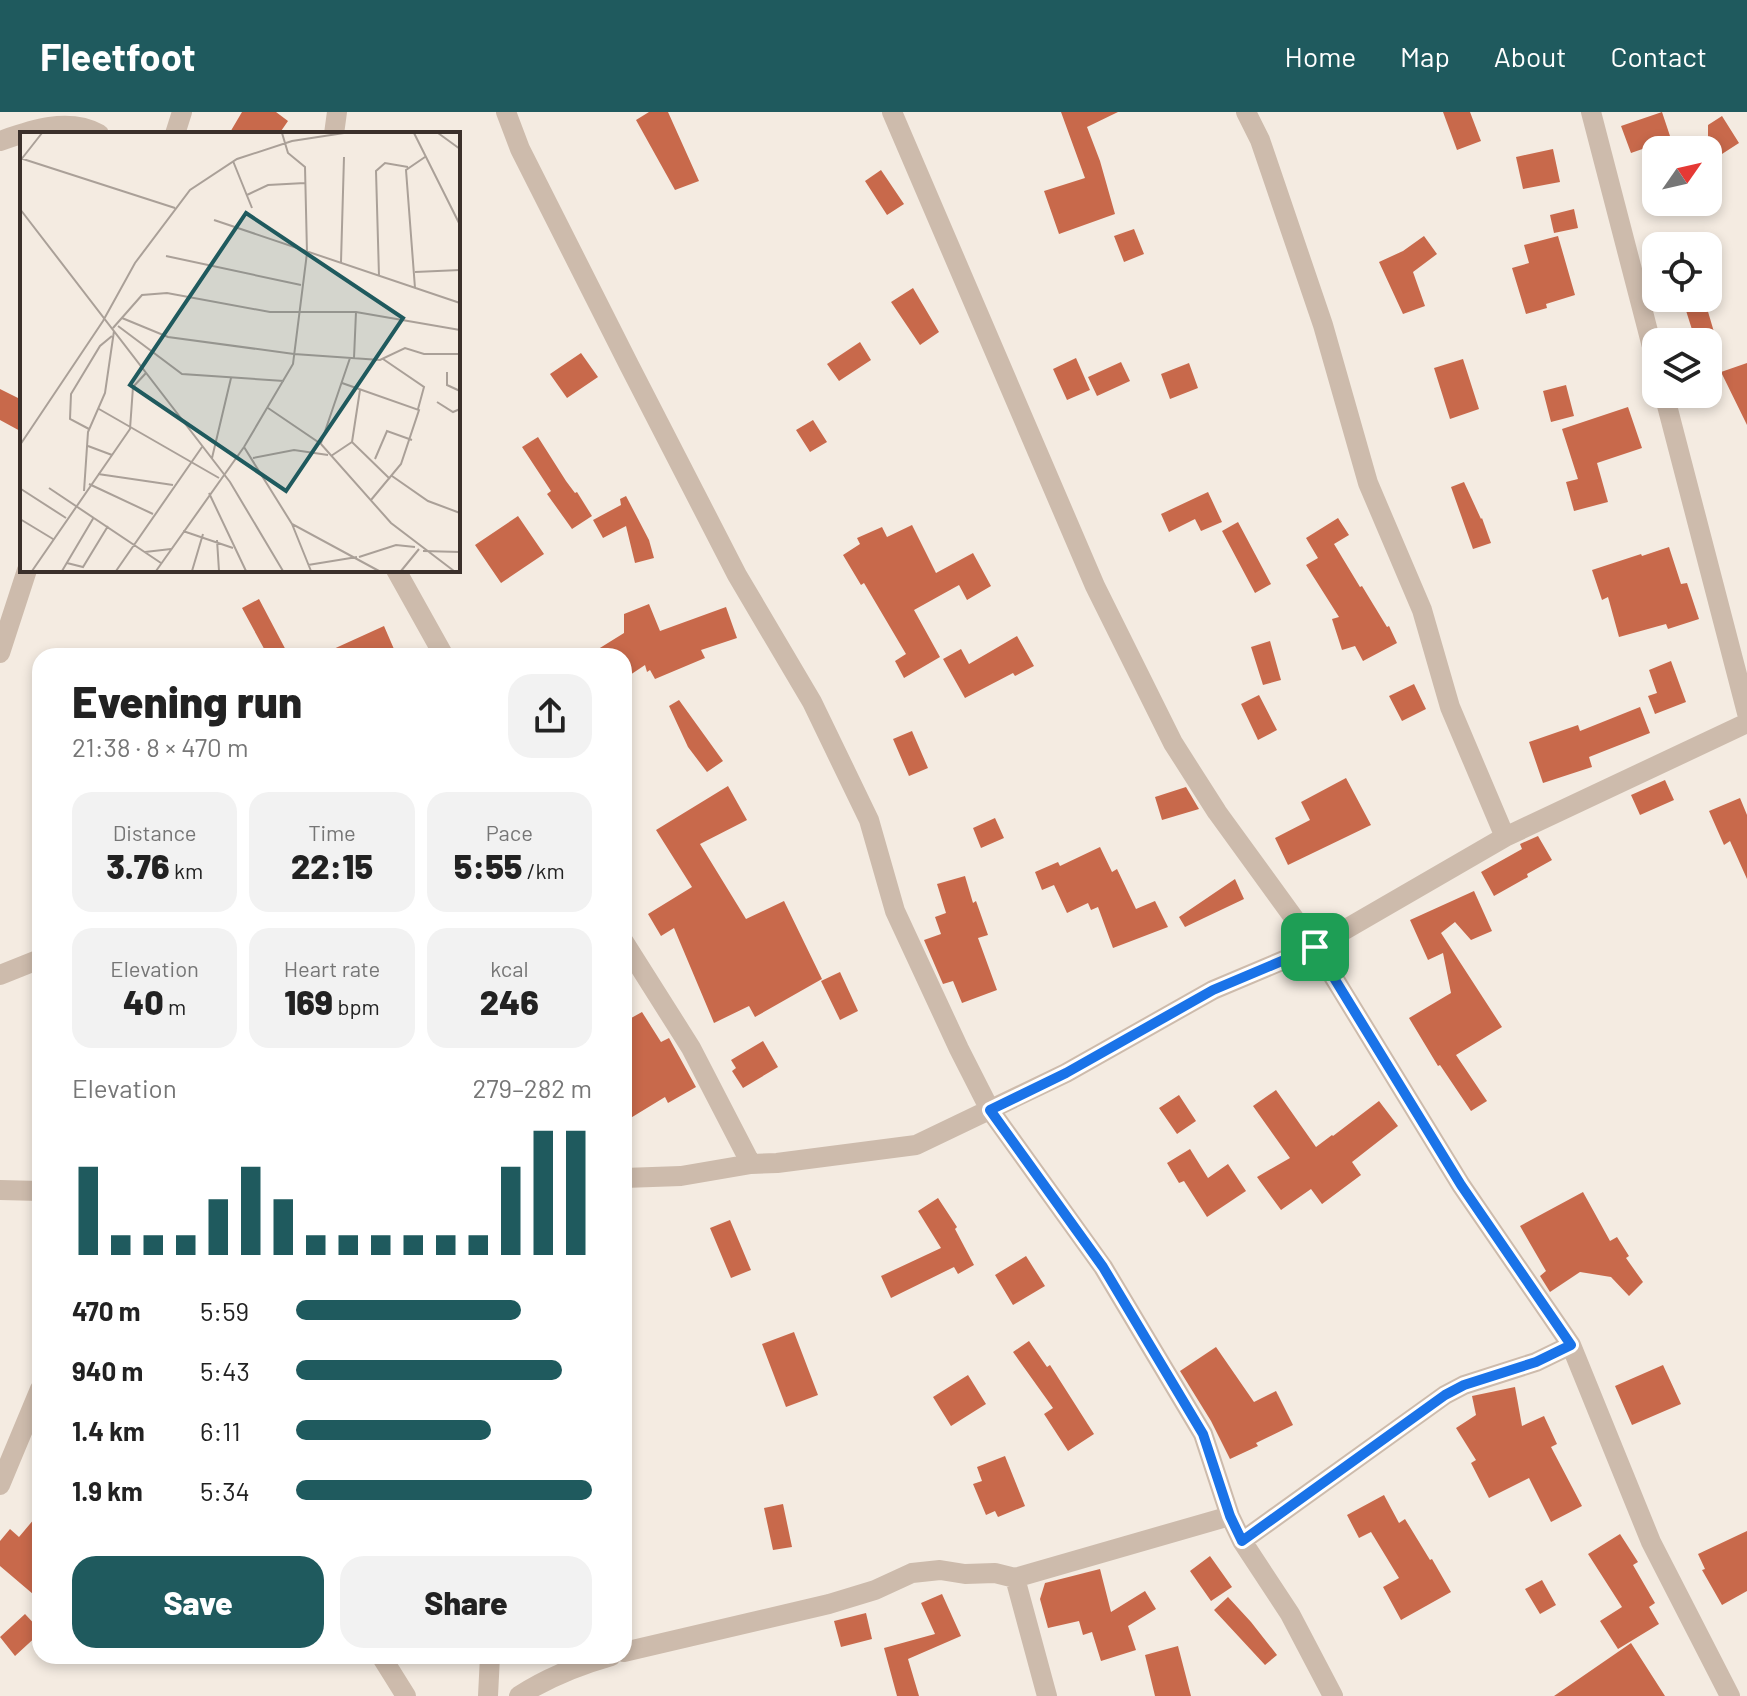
<!DOCTYPE html>
<html lang="en">
<head>
<meta charset="utf-8">
<style>
  body { margin:0; font-family:Barlow,sans-serif; background:#f2f2f2; color:#222; height:100vh; display:flex; flex-direction:column; font-size:30px; white-space:nowrap }
  * { box-sizing:border-box; margin:0 }
  p { font-size:26px; color:#767676 }
  .icon { flex:none; width:44px; height:44px; fill:none; stroke:currentColor; stroke-width:2; stroke-linecap:round; stroke-linejoin:round }
  .map { position:relative; flex:1; overflow:hidden }
  .side { position:absolute; left:32px; top:536px; width:600px; height:1016px; display:flex; flex-direction:column; background:#fff; border-radius:24px; box-shadow:0 4px 12px #0003 }
  .side>* { flex:none }
  .needle { width:52px; rotate:56deg }
  .fabs { position:absolute; left:1642px; top:24px; display:grid; gap:16px }
  .fabs a { display:grid; place-items:center; width:80px; height:80px; border-radius:16px; background:#fff; box-shadow:0 4px 12px #0003; font-size:40px }
  .pin { position:absolute; display:grid; place-items:center; width:68px; height:68px; color:#fff; margin:-34px; border-radius:16px; box-shadow:0 4px 12px #0006 }
  .round { display:grid; place-items:center; flex:none; width:84px; height:84px; border-radius:24px; background:#f2f2f2 }
  .headline { display:flex; align-items:center; justify-content:space-between; height:136px; padding:0 40px }
  h1 { font-size:44px; font-weight:800; line-height:60px }
  .figures { display:grid; grid-template-columns:repeat(3,1fr); gap:12px; height:136px; padding:8px 40px }
  .figures div { display:grid; align-content:center; border-radius:20px; background:#f2f2f2; text-align:center }
  .figures b { font-size:34px; font-weight:800 }
  .figures small { font-size:22px; font-weight:400 }
  .figures p { font-size:22px }
  .chart { height:224px; padding:16px 40px }
  .chart p { display:flex; justify-content:space-between }
  .chart svg { width:100%; height:144px; margin-top:8px; stroke:#1f5a5e; stroke-width:6 }
  .cta { display:flex; gap:16px; margin-top:auto; padding:16px 40px }
  .cta a { flex:1; height:92px; border-radius:24px; background:#1f5a5e; color:#fff; font-size:32px; font-weight:800; line-height:92px; text-align:center }
  .cta a+a { background:#f2f2f2; color:#222 }
  ul { padding:0 40px; list-style:none; font-size:26px }
  li { display:grid; grid-template-columns:128px 96px 1fr; align-items:center; height:60px }
  li i { height:20px; border-radius:10px; background:#1f5a5e }
  header { display:flex; align-items:center; gap:48px; box-sizing:border-box; height:112px; padding:0 40px; background:#1f5a5e; color:#fff }
  header strong { font-size:38px }
  nav { display:flex; gap:44px; margin-inline-start:auto; font-size:28px }
  .map>svg:first-child { display:block }
  .building { fill:#c8694b }
  .lines { fill:none; stroke-linecap:round; stroke-linejoin:round }
  .minor { stroke:#cdbbac; stroke-width:20 }
  .route-casing { stroke:#fff; stroke-width:16 }
  .route { stroke:#1a73e8; stroke-width:10 }
  .inset-road { fill:none; stroke:#aaa098; stroke-width:2 }
  .view { fill:#1f5a5e; fill-opacity:0.15; stroke:#1f5a5e; stroke-width:4 }
  .inset-edge { fill:none; stroke:#3b302b; stroke-width:4 }
</style>
</head>
<body>
<header>
<strong>Fleetfoot</strong>
<nav><a>Home</a><a>Map</a><a>About</a><a>Contact</a></nav>
</header>
<div class="map">
<svg width="1747" height="1584" viewBox="0 0 1747 1584">
  <rect width="100%" height="100%" fill="#f4ebe1"/>
  <!-- building -->
  <path class="building" d="M 242,0 L 276,0 L 288,9 L 279,22 L 229,22 Z
    M 649,0 L 668,0 L 699,69 L 675,78 L 636,8 Z
    M 1061,0 L 1118,0 L 1087,15 L 1100,49 L 1115,102 L 1059,122 L 1044,79 L 1085,66 Z
    M 1443,0 L 1470,0 L 1481,29 L 1457,38 Z
    M 1662,0 L 1671,27 L 1631,41 L 1621,14 Z
    M 1722,4 L 1739,31 L 1708,51 L 1708,13 Z
    M 1553,37 L 1560,70 L 1523,77 L 1516,45 Z
    M 881,58 L 904,92 L 887,103 L 865,69 Z
    M 1574,97 L 1578,116 L 1554,121 L 1550,103 Z
    M 1134,117 L 1144,142 L 1124,150 L 1114,124 Z
    M 1424,124 L 1437,142 L 1413,160 L 1425,194 L 1403,202 L 1379,150 L 1403,139 Z
    M 1558,124 L 1575,183 L 1546,192 L 1547,196 L 1526,202 L 1512,156 L 1529,151 L 1524,133 Z
    M 913,176 L 939,220 L 920,233 L 891,190 Z
    M 1682,186 L 1704,186 L 1714,220 L 1695,227 Z
    M 860,230 L 871,248 L 839,269 L 827,252 Z
    M 581,241 L 598,265 L 567,286 L 550,262 Z
    M 1076,246 L 1090,278 L 1067,288 L 1053,257 Z
    M 1463,247 L 1479,297 L 1450,307 L 1434,256 Z
    M 1121,250 L 1130,269 L 1097,284 L 1088,265 Z
    M 1189,251 L 1198,276 L 1170,287 L 1161,262 Z
    M 1747,251 L 1747,313 L 1721,260 Z
    M 1566,273 L 1574,304 L 1551,310 L 1543,279 Z
    M 0,277 L 22,288 L 22,320 L 0,308 Z
    M 1628,295 L 1642,336 L 1597,351 L 1608,390 L 1574,399 L 1566,370 L 1578,367 L 1562,317 Z
    M 813,308 L 827,330 L 810,340 L 796,318 Z
    M 538,325 L 566,369 L 575,381 L 577,380 L 592,404 L 572,417 L 547,382 L 551,379 L 522,335 Z
    M 1464,370 L 1481,407 L 1482,406 L 1491,431 L 1473,437 L 1451,375 Z
    M 1208,380 L 1222,410 L 1201,419 L 1195,407 L 1169,420 L 1161,402 Z
    M 626,384 L 649,428 L 654,446 L 635,451 L 626,414 L 603,426 L 593,408 L 621,393 L 620,387 Z
    M 518,404 L 544,442 L 501,471 L 475,433 Z
    M 1338,406 L 1349,423 L 1334,432 L 1360,475 L 1362,474 L 1387,515 L 1389,514 L 1397,531 L 1363,549 L 1355,534 L 1342,538 L 1332,507 L 1339,505 L 1306,453 L 1318,446 L 1306,426 Z
    M 1238,410 L 1271,472 L 1255,481 L 1222,419 Z
    M 912,413 L 936,461 L 973,441 L 991,474 L 967,488 L 959,473 L 914,498 L 940,545 L 904,566 L 895,549 L 906,542 L 864,471 L 861,473 L 843,443 L 860,432 L 857,426 L 882,415 L 887,425 Z
    M 1669,435 L 1681,472 L 1687,471 L 1699,507 L 1668,517 L 1666,512 L 1619,525 L 1608,485 L 1602,488 L 1592,458 L 1641,442 L 1642,444 Z
    M 259,487 L 289,544 L 268,544 L 242,496 Z
    M 649,492 L 660,519 L 726,495 L 737,526 L 701,538 L 705,546 L 655,567 L 650,558 L 647,560 L 645,553 L 624,567 L 624,544 L 587,544 L 624,521 L 624,502 Z
    M 384,514 L 397,544 L 318,544 Z
    M 1017,524 L 1034,554 L 1015,564 L 1013,561 L 965,586 L 943,547 L 961,537 L 969,552 Z
    M 1270,529 L 1281,568 L 1263,573 L 1251,535 Z
    M 1671,549 L 1686,590 L 1655,602 L 1648,584 L 1657,581 L 1649,558 Z
    M 1414,572 L 1426,597 L 1402,609 L 1389,584 Z
    M 1259,583 L 1277,618 L 1258,628 L 1241,592 Z
    M 679,588 L 723,649 L 707,660 L 688,635 L 669,594 Z
    M 1640,595 L 1650,621 L 1589,645 L 1592,655 L 1543,671 L 1529,630 L 1578,613 L 1580,619 Z
    M 912,619 L 928,656 L 909,664 L 893,627 Z
    M 1346,666 L 1371,713 L 1288,753 L 1275,726 L 1310,708 L 1301,690 Z
    M 1665,668 L 1674,688 L 1640,703 L 1631,683 Z
    M 728,674 L 747,708 L 700,732 L 746,807 L 784,789 L 822,867 L 755,905 L 749,894 L 714,911 L 674,816 L 661,824 L 648,802 L 692,775 L 656,718 Z
    M 1186,675 L 1199,697 L 1162,708 L 1155,685 Z
    M 1740,686 L 1747,703 L 1747,767 L 1730,729 L 1724,733 L 1709,699 Z
    M 995,706 L 1004,726 L 981,736 L 973,716 Z
    M 1538,724 L 1552,748 L 1527,762 L 1528,765 L 1494,784 L 1481,760 L 1522,737 L 1520,732 Z
    M 1100,735 L 1112,760 L 1117,757 L 1136,797 L 1155,789 L 1168,815 L 1113,836 L 1098,795 L 1091,798 L 1088,791 L 1067,801 L 1054,773 L 1042,778 L 1035,760 L 1058,750 L 1060,754 Z
    M 965,764 L 973,791 L 976,789 L 988,823 L 978,826 L 997,878 L 962,891 L 953,869 L 943,872 L 924,828 L 941,822 L 935,805 L 946,801 L 937,772 Z
    M 1235,767 L 1244,787 L 1185,815 L 1179,805 Z
    M 1474,779 L 1492,819 L 1471,828 L 1455,810 L 1441,821 L 1502,915 L 1456,943 L 1487,989 L 1471,999 L 1440,953 L 1438,954 L 1409,906 L 1451,881 L 1443,841 L 1428,848 L 1410,808 Z
    M 840,860 L 858,899 L 840,908 L 821,869 Z
    M 642,900 L 661,930 L 669,926 L 696,975 L 668,991 L 665,985 L 624,1010 L 624,910 Z
    M 763,929 L 778,955 L 743,976 L 732,959 L 736,956 L 731,948 Z
    M 1276,978 L 1316,1035 L 1332,1023 L 1333,1024 L 1379,989 L 1398,1014 L 1352,1050 L 1361,1063 L 1322,1092 L 1311,1077 L 1281,1098 L 1257,1065 L 1290,1046 L 1253,994 Z
    M 1179,983 L 1196,1009 L 1177,1022 L 1159,996 Z
    M 1190,1037 L 1208,1066 L 1228,1052 L 1246,1079 L 1207,1105 L 1184,1069 L 1179,1071 L 1167,1051 Z
    M 1583,1080 L 1610,1129 L 1617,1125 L 1629,1144 L 1626,1146 L 1643,1170 L 1629,1184 L 1611,1165 L 1580,1160 L 1550,1180 L 1540,1164 L 1546,1159 L 1520,1114 Z
    M 938,1086 L 957,1115 L 955,1117 L 974,1153 L 958,1162 L 954,1155 L 891,1186 L 881,1164 L 941,1136 L 918,1099 Z
    M 730,1108 L 751,1158 L 731,1166 L 710,1116 Z
    M 1026,1144 L 1045,1174 L 1013,1193 L 995,1163 Z
    M 794,1220 L 818,1283 L 786,1295 L 762,1232 Z
    M 1029,1229 L 1047,1255 L 1050,1253 L 1094,1322 L 1068,1339 L 1044,1302 L 1053,1296 L 1013,1240 Z
    M 1216,1235 L 1254,1290 L 1276,1279 L 1293,1313 L 1256,1331 L 1258,1334 L 1230,1347 L 1211,1309 L 1180,1259 Z
    M 1663,1253 L 1681,1292 L 1632,1313 L 1615,1274 Z
    M 968,1263 L 986,1292 L 951,1314 L 933,1285 Z
    M 1515,1275 L 1522,1314 L 1544,1304 L 1557,1332 L 1551,1335 L 1582,1394 L 1551,1410 L 1529,1366 L 1489,1386 L 1471,1351 L 1476,1348 L 1456,1316 L 1476,1303 L 1472,1284 Z
    M 1005,1344 L 1025,1394 L 998,1405 L 995,1399 L 986,1403 L 973,1372 L 982,1369 L 977,1355 Z
    M 1384,1383 L 1399,1411 L 1405,1407 L 1430,1448 L 1432,1447 L 1451,1480 L 1401,1508 L 1383,1475 L 1399,1466 L 1371,1420 L 1359,1426 L 1347,1403 Z
    M 783,1392 L 792,1435 L 773,1438 L 764,1396 Z
    M 40,1400 L 40,1488 L 0,1454 L 0,1429 L 10,1417 L 19,1425 Z
    M 1747,1419 L 1747,1479 L 1722,1493 L 1702,1458 L 1705,1457 L 1698,1442 Z
    M 1620,1422 L 1638,1450 L 1633,1453 L 1655,1491 L 1649,1495 L 1659,1512 L 1618,1537 L 1600,1509 L 1622,1495 L 1588,1442 Z
    M 1210,1444 L 1232,1475 L 1211,1489 L 1190,1459 Z
    M 1100,1457 L 1111,1500 L 1145,1479 L 1156,1497 L 1128,1514 L 1136,1538 L 1101,1549 L 1092,1520 L 1083,1523 L 1079,1509 L 1048,1516 L 1040,1487 L 1045,1471 Z
    M 1542,1468 L 1556,1493 L 1540,1502 L 1525,1477 Z
    M 942,1482 L 961,1524 L 908,1547 L 919,1584 L 897,1584 L 884,1536 L 935,1522 L 921,1491 Z
    M 1228,1485 L 1251,1510 L 1277,1543 L 1265,1553 L 1214,1498 Z
    M 866,1501 L 872,1527 L 841,1535 L 834,1509 Z
    M 25,1502 L 40,1518 L 40,1521 L 15,1544 L 0,1525 Z
    M 1631,1531 L 1665,1584 L 1554,1584 Z
    M 1178,1534 L 1191,1584 L 1155,1584 L 1145,1543 Z"/>
  <g class="lines">
    <!-- minor -->
    <path class="minor" d="M 506,0 L 520,37 L 629,253 L 737,463 L 812,590 L 869,708 L 895,799 L 959,937 L 990,998 L 1103,1155 L 1203,1322 L 1230,1404 L 1242,1429 L 1290,1502 L 1333,1584
      M 892,0 L 1095,474 L 1173,631 L 1217,700 L 1315,835 L 1461,1073 L 1571,1233 L 1651,1430 L 1730,1584
      M 1246,0 L 1260,28 L 1323,213 L 1368,371 L 1422,498 L 1450,595 L 1505,725
      M 1591,0 L 1656,250
      M 175,22 L 182,0
      M 334,22 L 337,0
      M 0,29 C 31,18 68,5 99,22
      M 1664,282 L 1747,601
      M 396,458 L 444,544
      M 0,541 L 27,458
      M 624,830 L 691,936 L 751,1052
      M 0,863 L 40,847
      M 624,1066 L 681,1064 L 751,1052 L 777,1051 L 916,1033 L 1066,961 L 1213,878 L 1315,835 L 1505,725 L 1747,611
      M 0,1078 L 40,1079
      M 0,1373 L 40,1277
      M 1242,1429 L 1445,1283 L 1464,1273 L 1536,1250 L 1571,1233
      M 1015,1466 L 1047,1584
      M 624,1540 L 829,1492 L 875,1478 L 912,1461 L 940,1458 L 965,1462 L 995,1461 L 1015,1466 L 1230,1404
      M 381,1544 L 406,1584
      M 488,1584 L 490,1544
      M 519,1584 C 547,1566 579,1553 611,1544"/>
  </g>
  <g class="lines">
    <defs>
      <path id="route" d="M 1315,835 L 1461,1073 L 1571,1233 L 1536,1250 L 1464,1273 L 1445,1283 L 1242,1429 L 1230,1404 L 1203,1322 L 1103,1155 L 990,998 L 1066,961 L 1213,878 Z"/>
    </defs>
    <!-- route casing -->
    <use href="#route" class="route-casing"/>
    <!-- route -->
    <use href="#route" class="route"/>
  </g>
  <!-- overview -->
  <g transform="translate(20 20)">
    <rect width="440" height="440" fill="#f4ebe1"/>
    <path class="inset-road" d="M 394,1 L 440,93M 418,1 L 440,17M 0,26 L 155,76M 0,29 L 22,1M 213,29 L 232,76M 227,63 L 248,53 L 285,51M 0,77 L 210,350 L 263,439M 194,88 L 440,171M 146,124 L 281,153M 321,130 L 324,25M 395,140 L 440,138M 359,144 L 356,39 L 365,31 L 388,35M 395,156 L 386,38 L 405,25M 102,186 L 148,205 L 274,222 L 360,228 L 385,216 L 404,222 L 440,222M 98,194 L 162,242 L 264,249M 93,196 L 122,163 L 147,161 L 250,180 L 336,180 L 440,198M 334,226 L 336,180M 363,227 L 404,255 L 398,277M 427,240 L 427,253 L 440,259M 322,251 L 399,278 L 381,332 L 351,368M 417,270 L 433,280 L 440,277M 248,276 L 301,312 L 371,391 L 434,439M 79,277 L 199,346M 69,297 L 50,287 L 51,262 L 80,214 L 92,204M 332,310 L 340,258M 301,311 L 330,226M 0,313 L 83,189 L 115,131 L 170,58 L 217,27 L 272,9 L 324,1M 68,314 L 92,323M 224,315 L 272,392 L 359,439M 311,324 L 332,310 L 370,347M 192,326 L 211,246M 233,326 L 274,318 L 308,323M 355,327 L 367,299 L 392,308M 78,342 L 153,353M 372,344 L 408,369 L 440,381M 69,352 L 133,382M 29,356 L 141,431M 1,357 L 46,386M 64,359 L 68,300 L 85,261 L 94,199M 189,361 L 226,439M 0,387 L 33,407M 272,392 L 291,439M 163,399 L 213,416M 197,408 L 199,439M 403,419 L 440,420M 125,420 L 151,417M 339,425 L 376,413 L 395,415M 47,431 L 63,435 L 88,394M 288,433 L 337,425M 12,439 L 110,297 L 113,255 L 126,241M 42,439 L 74,385M 96,439 L 182,315M 136,439 L 224,315 L 273,232 L 287,121 L 285,35 L 268,21 L 262,1M 172,439 L 183,402M 381,439 L 399,417"/>
    <path class="view" d="M 226,81 L 383,186 L 266,359 L 110,253 Z"/>
    <rect width="440" height="440" class="inset-edge"/>
  </g>
</svg>
<div class="fabs">
<a><svg class="needle" viewBox="-14 -14 28 28"><path d="M0-13l5 13h-10z" fill="#e53935"/><path d="M0 13l5-13h-10z" fill="#767676"/></svg></a>
<a><svg class="icon" aria-label="locate" viewBox="0 0 24 24"><circle cx="12" cy="12" r="6"/><path d="M12 2v4M12 18v4M2 12h4M18 12h4"/></svg></a>
<a><svg class="icon" aria-label="layers" viewBox="0 0 24 24"><path d="M12 4l9 5-9 5-9-5zM3 14l9 5 9-5"/></svg></a>
</div>
<div class="pin" style="left:1315px;top:835px;background:#1e9e55"><svg class="icon" aria-label="arrive" viewBox="0 0 24 24"><path d="M6 21V4h12l-3 4 3 4H6"/></svg></div>
<section class="side">
<div class="headline"><div><h1>Evening run</h1><p>21:38 · 8 × 470 m</p></div><a class="round"><svg class="icon" aria-label="share" viewBox="0 0 24 24"><path d="M12 15V3M7 8l5-5 5 5M5 13v7h14v-7"/></svg></a></div>
<div class="figures">
<div><p>Distance</p><b>3.76<small> km</small></b></div>
<div><p>Time</p><b>22:15</b></div>
<div><p>Pace</p><b>5:55<small> /km</small></b></div>
</div>
<div class="figures">
<div><p>Elevation</p><b>40<small> m</small></b></div>
<div><p>Heart rate</p><b>169<small> bpm</small></b></div>
<div><p>kcal</p><b>246</b></div>
</div>
<div class="chart"><p><span>Elevation</span>279–282 m</p>
<svg viewBox="0 0 160 44" preserveAspectRatio="none"><path d="M5 44V17M15 44V38M25 44V38M35 44V38M45 44V27M55 44V17M65 44V27M75 44V38M85 44V38M95 44V38M105 44V38M115 44V38M125 44V38M135 44V17M145 44V6M155 44V6"/></svg>
</div>
<ul>
<li><b>470 m</b>5:59<i style="width:76%"></i></li>
<li><b>940 m</b>5:43<i style="width:90%"></i></li>
<li><b>1.4 km</b>6:11<i style="width:66%"></i></li>
<li><b>1.9 km</b>5:34<i style="width:100%"></i></li>
</ul>
<div class="cta"><a>Save</a><a>Share</a></div>
</section>
</div>
</body>
</html>
